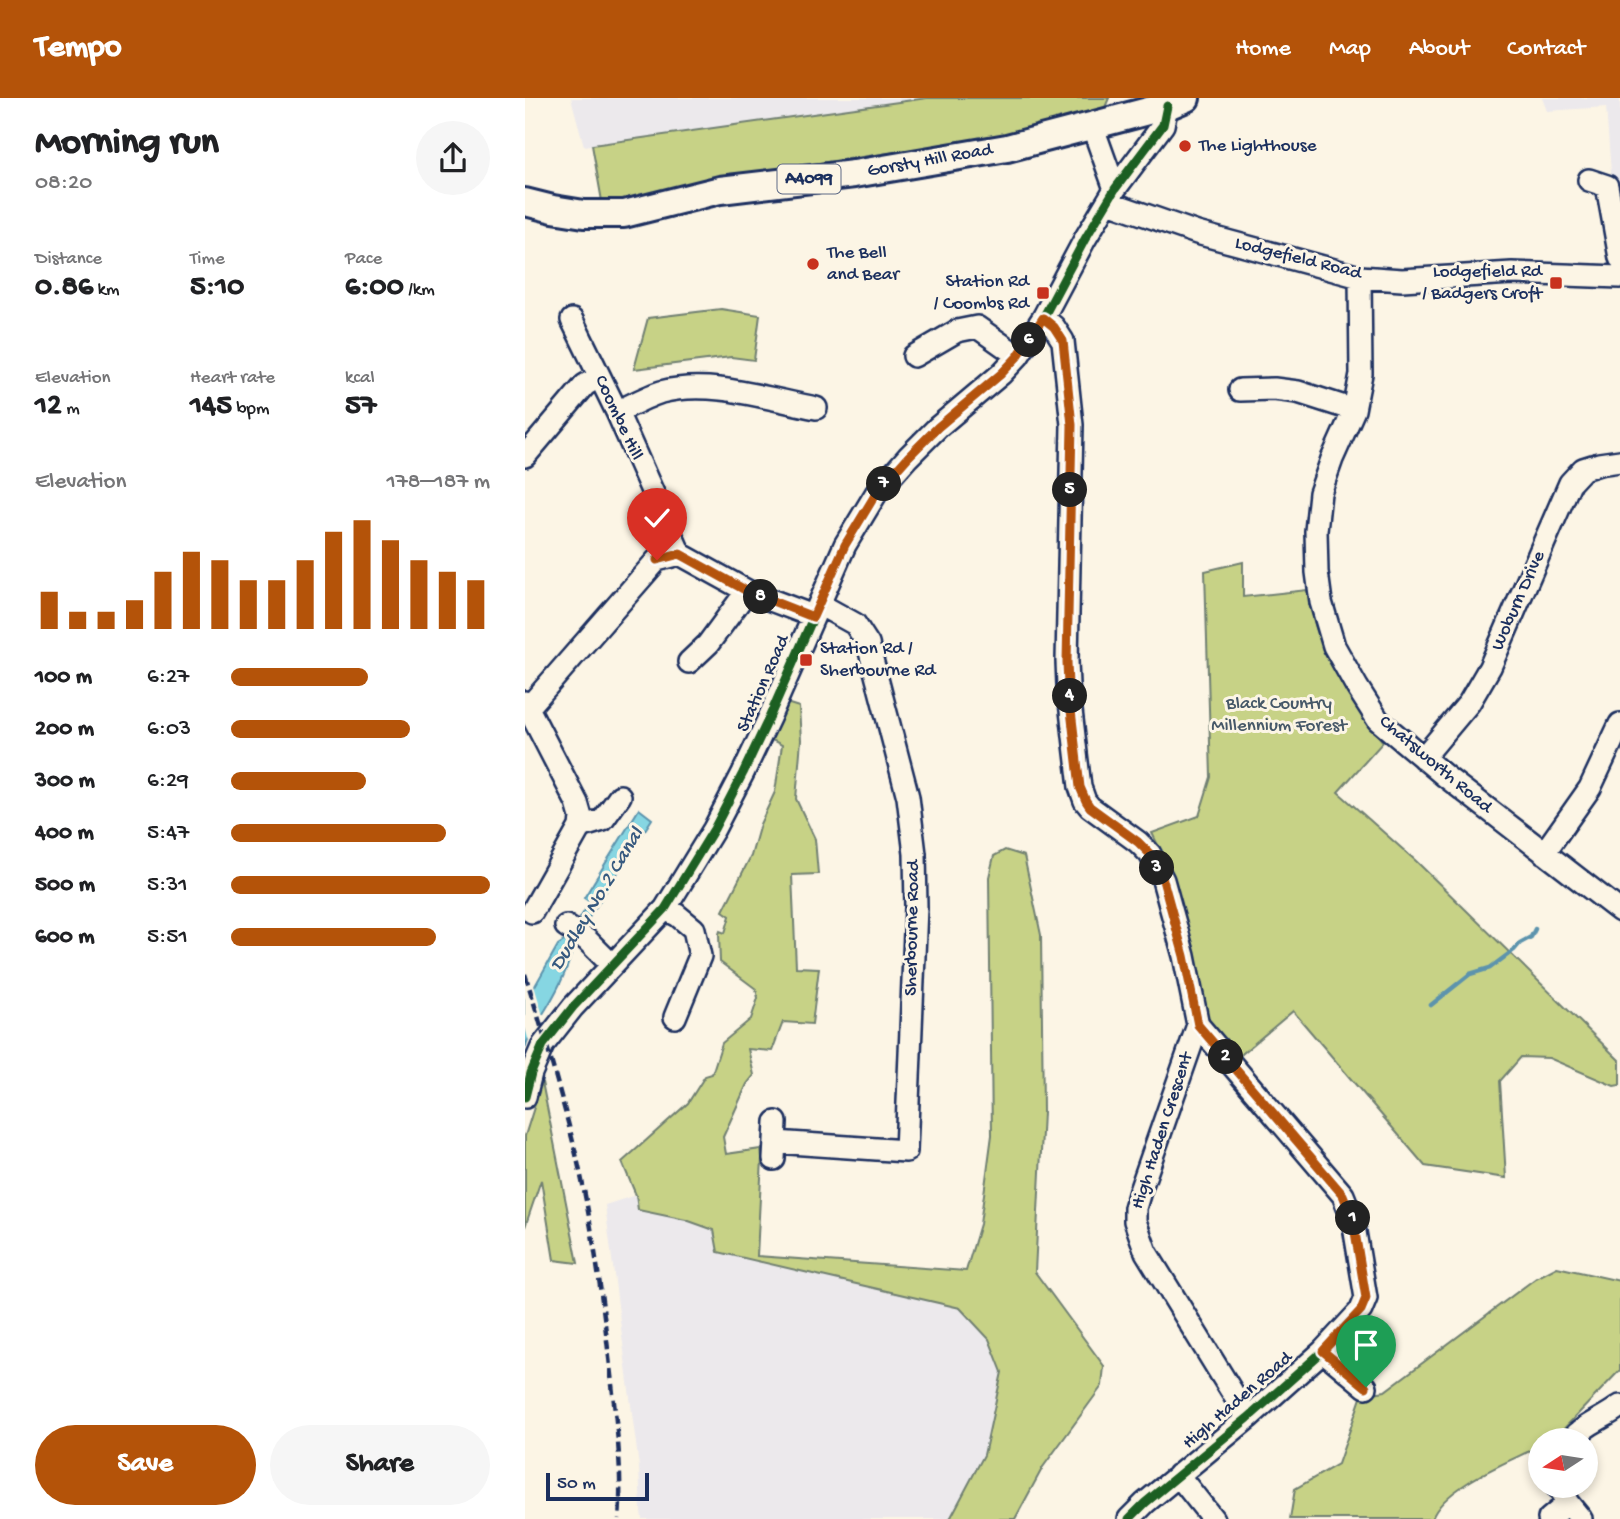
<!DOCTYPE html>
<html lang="en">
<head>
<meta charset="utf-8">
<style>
  body { margin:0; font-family:"Gochi Hand",sans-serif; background:#f6f6f6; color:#202124; height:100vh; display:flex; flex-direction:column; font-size:26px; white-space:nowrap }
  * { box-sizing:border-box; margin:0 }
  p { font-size:23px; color:#757577 }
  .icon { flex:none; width:38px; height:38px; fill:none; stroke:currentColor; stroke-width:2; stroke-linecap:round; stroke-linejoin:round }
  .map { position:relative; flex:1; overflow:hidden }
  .side { display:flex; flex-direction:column; background:#fff; width:525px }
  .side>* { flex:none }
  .needle { width:46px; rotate:258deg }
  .tools { position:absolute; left:1003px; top:1330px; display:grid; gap:14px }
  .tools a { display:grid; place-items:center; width:70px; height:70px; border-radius:50%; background:#fff; box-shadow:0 4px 10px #0003; font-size:35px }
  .scale { position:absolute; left:21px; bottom:18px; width:103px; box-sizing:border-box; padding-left:7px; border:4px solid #1b2f5e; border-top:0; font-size:19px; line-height:24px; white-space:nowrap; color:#1b2f5e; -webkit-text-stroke:5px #fcf5e5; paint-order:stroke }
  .pin { position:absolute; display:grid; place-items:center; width:60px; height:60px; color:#fff; margin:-72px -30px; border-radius:50% 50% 50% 0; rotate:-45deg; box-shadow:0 0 7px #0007 }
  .pin .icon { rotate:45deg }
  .km { position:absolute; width:35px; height:35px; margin:-18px; border-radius:50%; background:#222; color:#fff; font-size:19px; line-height:35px; text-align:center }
  .round { display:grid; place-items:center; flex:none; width:74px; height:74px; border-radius:37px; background:#f6f6f6 }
  .summary { display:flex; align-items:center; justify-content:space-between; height:119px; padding:0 35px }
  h1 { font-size:38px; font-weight:800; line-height:52px }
  .stats { display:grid; grid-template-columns:repeat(3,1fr); gap:10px; height:119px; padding:7px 35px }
  .stats div { display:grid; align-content:center }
  .stats b { font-size:30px; font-weight:800 }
  .stats small { font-size:19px; font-weight:400 }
  .stats p { font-size:19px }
  .chart { height:196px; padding:14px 35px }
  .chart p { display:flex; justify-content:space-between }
  .chart svg { width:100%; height:126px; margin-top:7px; stroke:#b45309; stroke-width:6 }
  .button { display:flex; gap:14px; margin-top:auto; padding:14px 35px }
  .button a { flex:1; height:80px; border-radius:42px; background:#b45309; color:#fff; font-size:28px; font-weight:800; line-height:80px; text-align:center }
  .button a+a { background:#f6f6f6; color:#202124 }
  ul { padding:0 35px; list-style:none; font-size:23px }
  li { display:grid; grid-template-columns:112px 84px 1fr; align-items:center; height:52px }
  li i { height:18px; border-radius:9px; background:#b45309 }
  header { display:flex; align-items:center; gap:42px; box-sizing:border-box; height:98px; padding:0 35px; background:#b45309; color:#fff }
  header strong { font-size:33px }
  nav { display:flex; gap:38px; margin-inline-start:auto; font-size:24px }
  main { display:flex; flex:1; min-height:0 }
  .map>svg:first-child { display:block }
  .built { fill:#ece9ec }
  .green { fill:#c7d286; stroke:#718072; stroke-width:2 }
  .water { fill:#86d6e2; stroke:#5b93ad; stroke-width:2 }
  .pier { fill:#fcf5e5 }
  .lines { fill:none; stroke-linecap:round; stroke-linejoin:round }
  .stream { stroke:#5b93ad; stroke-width:4.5 }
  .minor-casing { stroke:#1b2f5e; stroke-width:26 }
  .major-casing { stroke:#1b2f5e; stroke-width:32 }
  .minor { stroke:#fcf5e5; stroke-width:21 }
  .major { stroke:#fcf5e5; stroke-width:26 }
  .rail { stroke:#1b2f5e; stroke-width:4.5; stroke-dasharray:10 5; stroke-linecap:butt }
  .cycleway-casing { stroke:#fcf5e5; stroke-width:13 }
  .cycleway { stroke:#1b5e20; stroke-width:9 }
  .route-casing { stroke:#fff; stroke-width:14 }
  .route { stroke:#b45309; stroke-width:9 }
  .poi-dot { fill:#c8321e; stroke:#fcf5e5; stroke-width:2.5 }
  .labels { text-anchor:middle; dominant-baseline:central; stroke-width:6; stroke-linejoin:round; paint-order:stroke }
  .shield { fill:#fcf5e5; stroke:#5e6a86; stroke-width:2 }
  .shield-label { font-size:18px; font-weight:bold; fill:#1b2f5e }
  .poi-label { font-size:19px; fill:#1b2f5e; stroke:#fcf5e5; text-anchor:start }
  .street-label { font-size:19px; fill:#1b2f5e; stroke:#fcf5e5 }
  .park-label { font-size:19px; fill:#465868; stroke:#fcf5e5 }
  .water-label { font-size:21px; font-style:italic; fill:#36597f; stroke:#fcf5e5 }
</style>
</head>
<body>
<header>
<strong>Tempo</strong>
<nav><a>Home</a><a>Map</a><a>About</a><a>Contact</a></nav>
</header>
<main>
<section class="side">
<div class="summary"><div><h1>Morning run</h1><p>08:20</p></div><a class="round"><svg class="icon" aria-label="share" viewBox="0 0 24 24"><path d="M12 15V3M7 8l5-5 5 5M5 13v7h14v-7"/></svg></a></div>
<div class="stats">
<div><p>Distance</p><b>0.86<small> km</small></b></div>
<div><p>Time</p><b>5:10</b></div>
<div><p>Pace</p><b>6:00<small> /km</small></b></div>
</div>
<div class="stats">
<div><p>Elevation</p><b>12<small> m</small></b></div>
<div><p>Heart rate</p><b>145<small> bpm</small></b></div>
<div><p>kcal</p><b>57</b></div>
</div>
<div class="chart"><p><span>Elevation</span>178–187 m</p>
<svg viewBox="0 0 160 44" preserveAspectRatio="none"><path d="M5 44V31M15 44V38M25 44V38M35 44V34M45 44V24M55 44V17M65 44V20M75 44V27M85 44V27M95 44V20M105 44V10M115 44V6M125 44V13M135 44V20M145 44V24M155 44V27"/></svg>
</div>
<ul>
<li><b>100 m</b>6:27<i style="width:53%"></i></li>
<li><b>200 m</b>6:03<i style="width:69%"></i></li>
<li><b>300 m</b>6:29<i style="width:52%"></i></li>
<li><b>400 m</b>5:47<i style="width:83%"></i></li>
<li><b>500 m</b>5:31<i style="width:100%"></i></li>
<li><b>600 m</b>5:51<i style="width:79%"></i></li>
</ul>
<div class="button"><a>Save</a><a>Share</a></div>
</section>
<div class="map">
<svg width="1095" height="1421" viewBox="0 0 1095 1421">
  <rect width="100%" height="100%" fill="#fcf5e5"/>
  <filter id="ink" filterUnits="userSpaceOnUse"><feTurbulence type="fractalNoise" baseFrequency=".0143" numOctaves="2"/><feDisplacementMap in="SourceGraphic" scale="14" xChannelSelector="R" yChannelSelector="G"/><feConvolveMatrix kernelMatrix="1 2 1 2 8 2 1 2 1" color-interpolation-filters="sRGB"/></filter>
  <g filter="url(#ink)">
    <!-- built -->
    <path class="built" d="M 46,0 L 408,0 L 59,48 Z
      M 1017,0 L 1095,0 L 1095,109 L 1086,75 L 1081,9 L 1022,13 Z
      M 111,1097 L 233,1125 L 232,1158 L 441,1173 L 524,1192 L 579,1268 L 577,1288 L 518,1369 L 490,1421 L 117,1421 L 116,1413 L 114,1369 L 80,1107 Z"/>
    <!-- green -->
    <path class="green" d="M 402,0 L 584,0 L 579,12 L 523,32 L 226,75 L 97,104 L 77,103 L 67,47 Z
      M 196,211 L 235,217 L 229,262 L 206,259 L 109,271 L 123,220 Z
      M 718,464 L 718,499 L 782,492 C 785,504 787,517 791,530 C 805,573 830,608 858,644 L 813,694 L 891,763 L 1095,963 L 1095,987 L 1089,988 L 1024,960 L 996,959 L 975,983 L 981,1080 L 900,1068 L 768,913 L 712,960 L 687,933 L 681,918 L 648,778 L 627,735 L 674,718 L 686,679 L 680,473 Z
      M 258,604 L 274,609 L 276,642 L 271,701 L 290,741 L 293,776 L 267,777 L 271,869 L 294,870 L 287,926 L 258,924 L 247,953 L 223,951 L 229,977 L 222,986 L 198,1039 L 201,1056 L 236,1051 L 237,1060 L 232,1158 L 441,1173 L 455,1126 L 467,1037 L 464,779 L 469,758 L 480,752 L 499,758 L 516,837 L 518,1014 L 510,1174 L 579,1268 L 577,1288 L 518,1369 L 490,1421 L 425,1421 L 459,1357 L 477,1274 L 464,1241 L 435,1210 L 193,1154 L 189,1132 L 161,1122 L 113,1112 L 111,1097 L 97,1064 L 163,1005 L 180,978 L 187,976 L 197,945 L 226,921 L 233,900 L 231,891 L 195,864 L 194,836 L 195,833 L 200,835 L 205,818 L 198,813 L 226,758 L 235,726 L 250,694 L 257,647 L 243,640 Z
      M 17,984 L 53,1165 L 29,1162 L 16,1082 L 0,1129 L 0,1038 Z
      M 1032,1169 L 1095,1183 L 1095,1272 L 1029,1341 L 1015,1342 L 1015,1348 C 984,1364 919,1388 907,1421 L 765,1421 L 770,1391 L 813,1366 L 837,1297 L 860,1293 L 1011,1180 Z"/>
    <!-- water -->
    <path class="water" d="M 114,711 L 127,721 L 49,843 C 45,867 34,890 21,911 C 12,926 5,933 0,950 L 0,901 L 10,888 L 33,847 L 42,841 L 65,804 L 59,800 Z"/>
    <!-- pier -->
    <path class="pier" d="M 8,884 L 19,921 L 7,939 L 5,946 L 0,930 L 0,895 Z"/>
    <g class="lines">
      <!-- stream -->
      <path class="stream" d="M 906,907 L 945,876 L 965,870 L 989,852 L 995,845 L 1006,839 L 1010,831"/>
      <defs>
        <path id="minor" d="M 567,27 L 590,91
          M 1064,82 L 1082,88 L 1095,160
          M 583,104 L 672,135 L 835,179 L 877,182 L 987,175 L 1095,179
          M 835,179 L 836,276 L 829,312 L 807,361 L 795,395 L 791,433 L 792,474 L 796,504 L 809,548 L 832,589 L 853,622 L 920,678 L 1095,813
          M 518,220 L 529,229 L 538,243 L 547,327 L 542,563 L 543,587 L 555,689 L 560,703 L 565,709 L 613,744 L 625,756 L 638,782 L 659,858 L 673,927 L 818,1097 L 828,1122 L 841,1200 L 836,1212 L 798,1253 L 723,1320 L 620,1405 L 604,1421
          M 47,222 L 92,314 L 155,456
          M 389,258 L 432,233 L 452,229 L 493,258
          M 715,292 L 749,291 L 773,294 L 829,312
          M 92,314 C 106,307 121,299 136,294 C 186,281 242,301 291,310
          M 0,358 L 60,287 L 74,279
          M 164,564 L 183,546 L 222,493
          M 0,604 L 52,705 L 56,719 L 55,729 L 7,814
          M 3,610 L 132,462 L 155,456 L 222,493 L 288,518
          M 898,660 L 944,605 L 965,569 L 1045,385 L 1058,371 L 1074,366 L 1095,363
          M 55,729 L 78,722 L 95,698
          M 1019,755 L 1065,690 L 1095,626
          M 140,811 L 152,817 L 169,831 L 175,858 L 150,919
          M 41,828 L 62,842 L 87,867
          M 673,927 L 615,1093 L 610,1110 L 610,1123 L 621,1154 L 723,1320
          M 0,999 L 6,975 L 18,947 L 48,909 L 140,811 L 189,731 L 218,675 L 244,620 L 320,447 L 352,394 L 383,359 L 413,329 L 476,276 L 493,258 L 518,220 L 560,141 L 590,91 L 638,27 L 642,8
          M 250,1044 L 381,1053 L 391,809 L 390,756 L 383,699 L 343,546 L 330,526 L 294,506
          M 249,1061 L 251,1024
          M 798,1253 L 841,1289
          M 1046,1342 C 1061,1325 1079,1321 1095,1308
          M 653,1377 L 688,1421
          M 1032,1388 L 1043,1405 L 1056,1421
          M 1024,1421 L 1043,1405"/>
        <path id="major" d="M 0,104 L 28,111 L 59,116 L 99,116 L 195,92 L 329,76 L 482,50 L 642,8 L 661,0"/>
      </defs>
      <!-- minor casing -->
      <use href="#minor" class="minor-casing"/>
      <!-- major casing -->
      <use href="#major" class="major-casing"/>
      <!-- minor -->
      <use href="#minor" class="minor"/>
      <!-- major -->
      <use href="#major" class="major"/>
      <!-- rail -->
      <path class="rail" d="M 0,876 C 17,930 33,985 47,1040 C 67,1118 77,1198 86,1277 C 91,1325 98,1373 94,1421"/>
      <defs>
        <path id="cycleway" d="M 518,220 L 529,229 L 538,243 L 547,327 L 542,563 L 543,587 L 555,689 L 560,703 L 565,709 L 613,744 L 625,756 L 638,782 L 659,858 L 673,927 L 818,1097 L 828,1122 L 841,1200 L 836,1212 L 798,1253 L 723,1320 L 620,1405 L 604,1421
          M 0,999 L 6,975 L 18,947 L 48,909 L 140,811 L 189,731 L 218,675 L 244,620 L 320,447 L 352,394 L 383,359 L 413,329 L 476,276 L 493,258 L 518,220 L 560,141 L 590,91 L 638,27 L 642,8"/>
      </defs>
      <!-- cycleway casing -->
      <use href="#cycleway" class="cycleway-casing"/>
      <!-- cycleway -->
      <use href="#cycleway" class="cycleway"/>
    </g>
  </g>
  <g class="lines" filter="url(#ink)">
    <defs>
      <path id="route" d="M 132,462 L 155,456 L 222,493 L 288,519 L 320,447 L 352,394 L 383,359 L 413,329 L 476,276 L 493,258 L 518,220 L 529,229 L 538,243 L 547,327 L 542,564 L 543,587 L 555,689 L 561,703 L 565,709 L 613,744 L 625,756 L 638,782 L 659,858 L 673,927 L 818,1097 L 828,1122 L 841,1200 L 836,1212 L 798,1253 L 841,1289"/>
    </defs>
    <!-- route casing -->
    <use href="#route" class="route-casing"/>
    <!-- route -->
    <use href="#route" class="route"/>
  </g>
  <!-- markers -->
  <g class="poi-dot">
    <circle cx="660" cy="48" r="7"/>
    <circle cx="288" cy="166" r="7"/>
    <rect x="1024" y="178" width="14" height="14" rx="3.5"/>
    <rect x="511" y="188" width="14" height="14" rx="3.5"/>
    <rect x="274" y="555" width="14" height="14" rx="3.5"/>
  </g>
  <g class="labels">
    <!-- shield labels -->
    <rect class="shield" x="252.5" y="66.5" width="63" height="29" rx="5"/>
    <g class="shield-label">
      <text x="284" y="81">A4099</text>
    </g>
    <!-- poi labels -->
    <g class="poi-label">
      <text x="674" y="48">The Lighthouse</text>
      <text x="302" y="155">The Bell<tspan x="302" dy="22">and Bear</tspan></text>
      <text x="1017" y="174" text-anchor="end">Lodgefield Rd<tspan x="1017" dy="22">/ Badgers Croft</tspan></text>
      <text x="504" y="184" text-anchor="end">Station Rd<tspan x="504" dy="22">/ Coombs Rd</tspan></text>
      <text x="295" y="551">Station Rd /<tspan x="295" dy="22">Sherbourne Rd</tspan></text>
    </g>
    <!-- street labels -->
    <g class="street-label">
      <text transform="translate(405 63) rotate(-10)">Gorsty Hill Road</text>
      <text transform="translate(773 161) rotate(14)">Lodgefield Road</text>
      <text transform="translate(93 320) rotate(65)">Coombe Hill</text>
      <text transform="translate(994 503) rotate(-66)">Woburn Drive</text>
      <text transform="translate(239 586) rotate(-66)">Station Road</text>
      <text transform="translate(910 667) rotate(40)">Chatsworth Road</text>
      <text transform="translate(388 830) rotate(-89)">Sherbourne Road</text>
      <text transform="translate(638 1033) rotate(-72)">High Haden Crescent</text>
      <text transform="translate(713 1303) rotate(-41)">High Haden Road</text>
    </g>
    <!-- park labels -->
    <g class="park-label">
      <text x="754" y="606">Black Country<tspan x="754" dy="22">Millennium Forest</tspan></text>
    </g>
    <!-- water labels -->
    <g class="water-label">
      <text transform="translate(73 802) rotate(-59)">Dudley No.2 Canal</text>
    </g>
  </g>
</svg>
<div class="tools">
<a><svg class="needle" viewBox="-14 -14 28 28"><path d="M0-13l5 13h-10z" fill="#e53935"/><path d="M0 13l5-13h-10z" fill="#757577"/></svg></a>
</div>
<div class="scale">50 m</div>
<div class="pin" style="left:841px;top:1289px;background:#1e9e55"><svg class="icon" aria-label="arrive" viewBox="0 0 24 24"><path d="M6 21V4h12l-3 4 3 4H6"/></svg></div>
<div class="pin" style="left:132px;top:462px;background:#d93025"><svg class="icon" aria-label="check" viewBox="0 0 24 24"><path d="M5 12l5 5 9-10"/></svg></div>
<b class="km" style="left:828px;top:1120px">1</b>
<b class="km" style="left:701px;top:959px">2</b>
<b class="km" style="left:632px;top:770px">3</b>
<b class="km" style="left:545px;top:598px">4</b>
<b class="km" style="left:545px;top:392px">5</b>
<b class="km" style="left:504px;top:242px">6</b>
<b class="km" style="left:359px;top:386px">7</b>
<b class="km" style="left:236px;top:499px">8</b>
</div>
</main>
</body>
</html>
